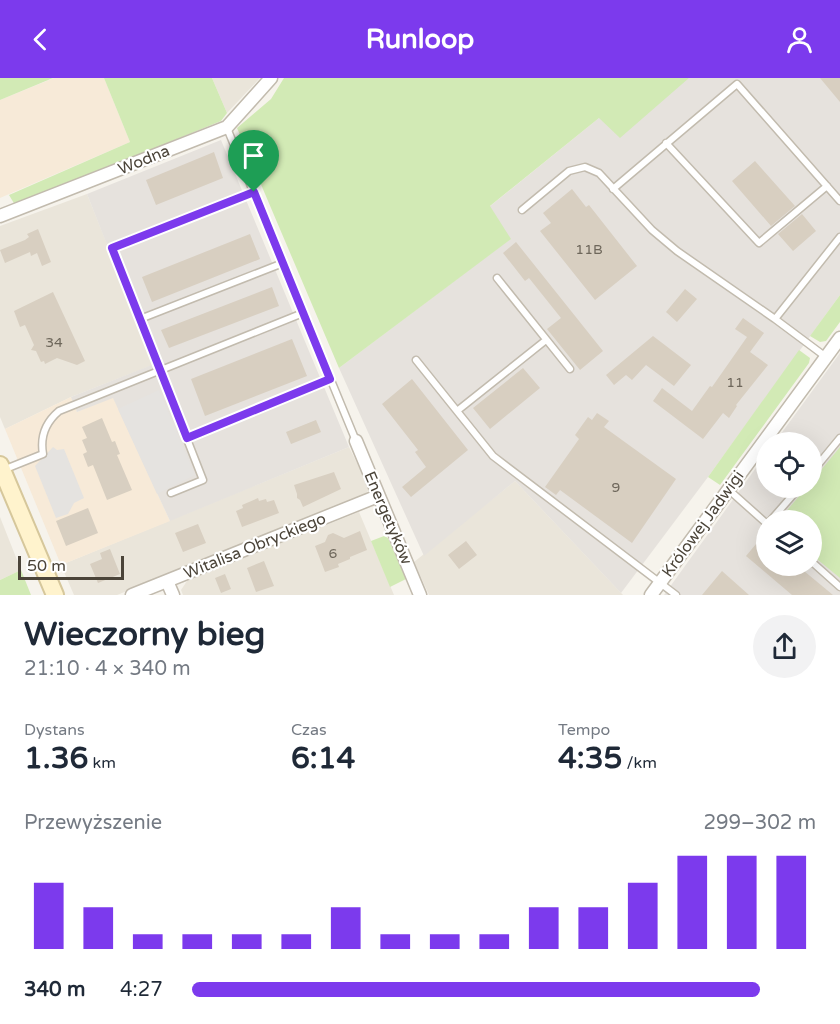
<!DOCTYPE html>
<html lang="pl">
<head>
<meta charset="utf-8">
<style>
  body { margin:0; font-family:"Varela Round",sans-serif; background:#f2f2f3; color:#1f2937; height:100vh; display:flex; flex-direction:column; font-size:22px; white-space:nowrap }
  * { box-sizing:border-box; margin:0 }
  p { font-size:20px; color:#747a83 }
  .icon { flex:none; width:33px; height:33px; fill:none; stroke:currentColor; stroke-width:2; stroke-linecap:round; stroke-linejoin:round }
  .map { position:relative; height:517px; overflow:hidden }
  .side { display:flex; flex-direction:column; background:#fff; flex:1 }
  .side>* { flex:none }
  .buttons { position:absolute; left:756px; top:354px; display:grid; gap:12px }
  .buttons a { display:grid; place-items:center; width:66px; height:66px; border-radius:50%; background:#fff; box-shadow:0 6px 24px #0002; font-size:30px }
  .scale { position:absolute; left:18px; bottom:15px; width:106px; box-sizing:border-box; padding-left:6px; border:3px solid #4b4439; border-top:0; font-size:16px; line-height:21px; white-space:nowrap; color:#4b4439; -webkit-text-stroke:4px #fff; paint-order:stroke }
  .pin { position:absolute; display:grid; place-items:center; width:51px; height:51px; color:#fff; margin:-62px -26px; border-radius:50% 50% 50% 0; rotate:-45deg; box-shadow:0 0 6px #0007 }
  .pin .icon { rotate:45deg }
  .round { display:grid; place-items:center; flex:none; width:63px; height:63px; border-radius:32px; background:#f2f2f3 }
  .headline { display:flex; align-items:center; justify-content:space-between; height:102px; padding:0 24px }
  h1 { font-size:33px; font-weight:700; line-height:45px }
  .figures { display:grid; grid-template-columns:repeat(3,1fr); gap:9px; height:102px; padding:6px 24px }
  .figures div { display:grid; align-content:center }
  .figures b { font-size:30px; font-weight:700 }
  .figures small { font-size:16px; font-weight:400 }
  .figures p { font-size:16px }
  .chart { height:168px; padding:12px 24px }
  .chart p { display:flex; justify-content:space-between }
  .chart svg { width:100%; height:108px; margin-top:6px; stroke:#7c3aed; stroke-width:6 }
  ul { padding:0 24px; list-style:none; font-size:20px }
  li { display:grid; grid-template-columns:96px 72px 1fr; align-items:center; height:45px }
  li i { height:15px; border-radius:8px; background:#7c3aed }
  header { display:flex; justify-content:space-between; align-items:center; height:78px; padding:0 24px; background:#7c3aed; color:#fff; font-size:27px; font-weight:700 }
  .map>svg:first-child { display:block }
  .residential { fill:#eae5da }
  .commercial { fill:#f7ead8 }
  .industrial { fill:#e6e2dd; fill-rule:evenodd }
  .green { fill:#d2eab5 }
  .parking { fill:#e5e3e0 }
  .building { fill:#d8cfc1 }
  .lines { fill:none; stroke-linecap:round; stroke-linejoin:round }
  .lane-casing { stroke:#c2bbae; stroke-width:9 }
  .street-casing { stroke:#c2bbae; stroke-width:15 }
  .secondary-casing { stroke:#d6c79b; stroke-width:20 }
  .lane { stroke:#fff; stroke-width:6 }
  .street { stroke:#fff; stroke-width:12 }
  .secondary { stroke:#fff3cd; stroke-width:16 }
  .route-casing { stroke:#fff; stroke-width:12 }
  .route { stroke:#7c3aed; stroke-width:8 }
  .labels { text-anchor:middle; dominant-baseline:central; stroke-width:4.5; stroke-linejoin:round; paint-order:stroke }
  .number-label { font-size:14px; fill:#6e675b }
  .street-label { font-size:16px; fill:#4b4439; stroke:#fff }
</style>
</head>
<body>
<header><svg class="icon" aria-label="back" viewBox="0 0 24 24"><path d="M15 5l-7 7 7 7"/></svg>Runloop<svg class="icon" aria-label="person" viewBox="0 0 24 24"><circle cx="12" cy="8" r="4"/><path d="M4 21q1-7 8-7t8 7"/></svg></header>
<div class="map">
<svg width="840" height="517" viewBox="0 0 840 517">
  <rect width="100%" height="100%" fill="#f6f3ec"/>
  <!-- residential -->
  <path class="residential" d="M 212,0 L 260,0 L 227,35 Z
    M 87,116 L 155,286 L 71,319 L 5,351 L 0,339 L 0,148 Z
    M 349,369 L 370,411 L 363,418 L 117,517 L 74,517 L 61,487 Z
    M 515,403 L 623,517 L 429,517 L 414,484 Z
    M 359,434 L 394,517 L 183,517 L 181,512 L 187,503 Z
    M 0,439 L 21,492 L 0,502 Z"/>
  <!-- commercial -->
  <path class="commercial" d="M 54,0 L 104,0 L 130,64 L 0,120 L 0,22 Z
    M 71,319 L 77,334 L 113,319 L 170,443 L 61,487 L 5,351 Z"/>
  <!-- industrial -->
  <path class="industrial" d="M 689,0 L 840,0 L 840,217 L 708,399 L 621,515 L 515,403 L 424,478 L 339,290 L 510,161 L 489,129 L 599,40 Z
    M 221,62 L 349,369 L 170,443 L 113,320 L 77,334 L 71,319 L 154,286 L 87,116 Z
    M 840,275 L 840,517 L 664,517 L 766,376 L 766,410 L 812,410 L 812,364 L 775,364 ZM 766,442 L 812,442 L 812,488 L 766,488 Z"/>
  <!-- green -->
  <path class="green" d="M 0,0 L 53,0 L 0,22 Z
    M 104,0 L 212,0 L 227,35 L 221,43 L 15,127 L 9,117 L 130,64 Z
    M 284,0 L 689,0 L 620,60 L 599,40 L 490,128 L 511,161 L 339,290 L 237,50 L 271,21 Z
    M 840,217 L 840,244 L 826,263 L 820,264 L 810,258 Z
    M 799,272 L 810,280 L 809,285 L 720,407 L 708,399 Z
    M 840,369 L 840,500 L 812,477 L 812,442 L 782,442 L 783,437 L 806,410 L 812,410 L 812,403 Z
    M 384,458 L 388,460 L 406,501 L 390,509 L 371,463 Z
    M 21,492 L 31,517 L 0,517 L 0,502 Z"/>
  <!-- parking -->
  <path class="parking" d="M 159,312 L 195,397 L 157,416 L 118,331 Z
    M 53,369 L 57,372 L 64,371 L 84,420 L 74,425 L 68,436 L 56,440 L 35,388 Z"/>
  <!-- building -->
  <path class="building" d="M 820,0 L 840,0 L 840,24 Z
    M 214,74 L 223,100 L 156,127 L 146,102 Z
    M 755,83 L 795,128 L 771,148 L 732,103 Z
    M 572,111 L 586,129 L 589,127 L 637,188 L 595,222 L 540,153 L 551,145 L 543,135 Z
    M 802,136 L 816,153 L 793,173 L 778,156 Z
    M 38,151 L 51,184 L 42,188 L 37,175 L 31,178 L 30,174 L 5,185 L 0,172 L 25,162 L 29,159 L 27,156 Z
    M 250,156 L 260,181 L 152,224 L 142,199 Z
    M 516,164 L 603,273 L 580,292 L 547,251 L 561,240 L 529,200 L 525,203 L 503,175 Z
    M 272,209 L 279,228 L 169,270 L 161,252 Z
    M 685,211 L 697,221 L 677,244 L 666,234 Z
    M 53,214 L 85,283 L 77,287 L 57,280 L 45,286 L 44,283 L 41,284 L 36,273 L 31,272 L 34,267 L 25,247 L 20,249 L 14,233 Z
    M 743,240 L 764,255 L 750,274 L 768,287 L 736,327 L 737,328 L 729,340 L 723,335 L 703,361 L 653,323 L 662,310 L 692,333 L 710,308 L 712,309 L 747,259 L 735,251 Z
    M 653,258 L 691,287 L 674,308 L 646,287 L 632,302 L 626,297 L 614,307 L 606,297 Z
    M 292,261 L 307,298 L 205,338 L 191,301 Z
    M 523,290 L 540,310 L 490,351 L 473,330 Z
    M 412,301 L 468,372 L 411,419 L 402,409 L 426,389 L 415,374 L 418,372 L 382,326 Z
    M 597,335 L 609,343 L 604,349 L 676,401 L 632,465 L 560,412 L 556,417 L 545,409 L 579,361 L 575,357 L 588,339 L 592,342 Z
    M 102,340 L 112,364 L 115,363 L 120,376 L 117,377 L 132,412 L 107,422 L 93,387 L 88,389 L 83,376 L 87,374 L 82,362 L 87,360 L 82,349 Z
    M 316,342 L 321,354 L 291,366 L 286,354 Z
    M 334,394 L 341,411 L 303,429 L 300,422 L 297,420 L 297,416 L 294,407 Z
    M 258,420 L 259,423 L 266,421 L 267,424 L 274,422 L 279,435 L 242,449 L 236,433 L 243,430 L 242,427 Z
    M 88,430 L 98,455 L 66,468 L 56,443 Z
    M 198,446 L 206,465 L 183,474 L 175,455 Z
    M 360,453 L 367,472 L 350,479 L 350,481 L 338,486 L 339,489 L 325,494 L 315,468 L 325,464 L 328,457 L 333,455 L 344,460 Z
    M 766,454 L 766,488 L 798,488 L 833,517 L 792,517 L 746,478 Z
    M 466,463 L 477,477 L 459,491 L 448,477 Z
    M 110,471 L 120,496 L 98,505 L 90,486 L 102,481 L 100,475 Z
    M 264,483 L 274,508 L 256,514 L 247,490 Z
    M 722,493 L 749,517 L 702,517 Z
    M 225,496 L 231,511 L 221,515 L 215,500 Z"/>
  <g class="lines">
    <defs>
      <path id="lane" d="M 227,50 L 356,363
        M 666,65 L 759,165 L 827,108
        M 613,111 L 737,6 L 840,123
        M 522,132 L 569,93 L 585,89 L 599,95 L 652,152 L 677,173 L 775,241 L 826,279
        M 497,200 L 570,291
        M 140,241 L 283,185
        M 775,241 L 840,159
        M 416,282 L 493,378 L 676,517
        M 457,333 L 546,262
        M 187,360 L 330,301
        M 3,392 L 43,376 C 40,359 46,344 59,333 L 303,235
        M 812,394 L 840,360
        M 729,412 L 766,445
        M 171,415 L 203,402 L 112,169 L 253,114
        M 771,442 L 799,410
        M 812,484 L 840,509"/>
      <path id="street" d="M 0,138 L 227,49 L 271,0
        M 356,363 L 420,517
        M 167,503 L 173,517
        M 132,517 L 378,418
        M 651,517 L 840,260"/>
      <path id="secondary" d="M 0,387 L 55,517"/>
    </defs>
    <!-- lane casing -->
    <use href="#lane" class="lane-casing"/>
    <!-- street casing -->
    <use href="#street" class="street-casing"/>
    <!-- secondary casing -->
    <use href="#secondary" class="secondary-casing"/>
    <!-- lane -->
    <use href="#lane" class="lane"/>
    <!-- street -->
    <use href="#street" class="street"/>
    <!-- secondary -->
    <use href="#secondary" class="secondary"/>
  </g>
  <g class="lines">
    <defs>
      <path id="route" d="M 254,114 L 330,301 L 187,360 L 112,170 Z"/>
    </defs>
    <!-- route casing -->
    <use href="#route" class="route-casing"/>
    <!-- route -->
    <use href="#route" class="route"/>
  </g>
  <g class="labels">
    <!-- number labels -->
    <g class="number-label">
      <text x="589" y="171">11B</text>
      <text x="54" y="264">34</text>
      <text x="735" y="304">11</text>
      <text x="616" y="409">9</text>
      <text x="333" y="475">6</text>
    </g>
    <!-- street labels -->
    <g class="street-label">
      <text transform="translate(144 82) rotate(-22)">Wodna</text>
      <text transform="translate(388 440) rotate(67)">Energetyków</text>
      <text transform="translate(703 446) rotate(-54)">Królowej Jadwigi</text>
      <text transform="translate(255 468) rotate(-22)">Witalisa Obryckiego</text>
    </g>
  </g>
</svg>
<div class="buttons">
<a><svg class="icon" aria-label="locate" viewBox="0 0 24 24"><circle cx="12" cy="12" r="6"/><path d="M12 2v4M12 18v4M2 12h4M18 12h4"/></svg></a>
<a><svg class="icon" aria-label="layers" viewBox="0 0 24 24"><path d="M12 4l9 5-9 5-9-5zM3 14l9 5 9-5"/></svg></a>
</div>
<div class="scale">50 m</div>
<div class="pin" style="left:254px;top:114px;background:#1e9e55"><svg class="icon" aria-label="arrive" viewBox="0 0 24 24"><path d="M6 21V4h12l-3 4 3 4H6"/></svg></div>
</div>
<section class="side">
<div class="headline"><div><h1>Wieczorny bieg</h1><p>21:10 · 4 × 340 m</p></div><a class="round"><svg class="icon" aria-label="share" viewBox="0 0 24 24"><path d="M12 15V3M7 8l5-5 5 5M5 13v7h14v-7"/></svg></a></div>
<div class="figures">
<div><p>Dystans</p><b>1.36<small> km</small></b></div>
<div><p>Czas</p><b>6:14</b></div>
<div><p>Tempo</p><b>4:35<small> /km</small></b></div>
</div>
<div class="chart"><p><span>Przewyższenie</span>299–302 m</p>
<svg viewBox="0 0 160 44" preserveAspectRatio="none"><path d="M5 44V17M15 44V27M25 44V38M35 44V38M45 44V38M55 44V38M65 44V27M75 44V38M85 44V38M95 44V38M105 44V27M115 44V27M125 44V17M135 44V6M145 44V6M155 44V6"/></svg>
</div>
<ul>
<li><b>340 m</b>4:27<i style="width:91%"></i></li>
</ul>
</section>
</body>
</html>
